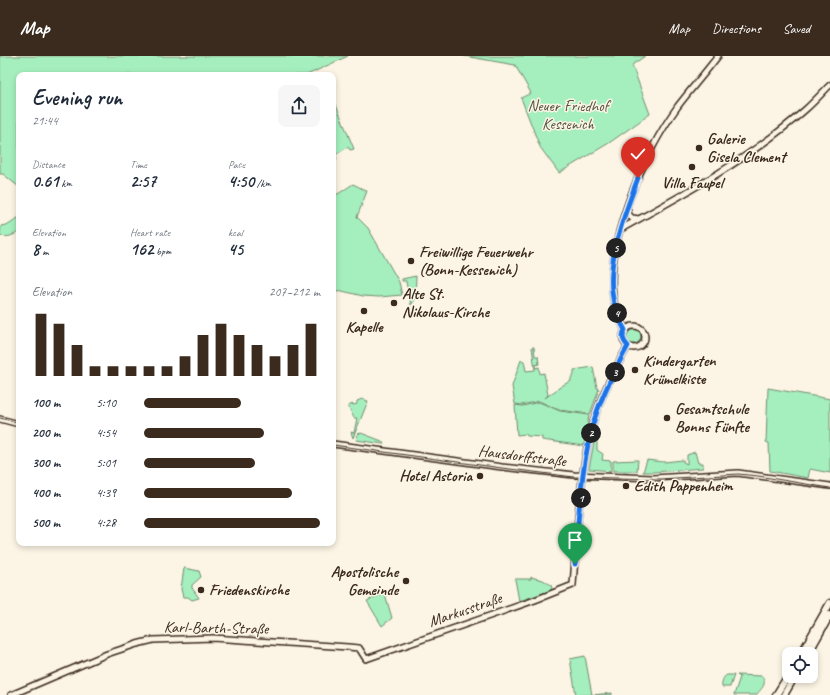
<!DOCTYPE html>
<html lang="en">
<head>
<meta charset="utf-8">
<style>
  body { margin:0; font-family:Caveat,sans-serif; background:#f6f6f7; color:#1f2937; height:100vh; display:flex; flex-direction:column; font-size:15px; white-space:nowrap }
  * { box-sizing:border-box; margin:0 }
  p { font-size:13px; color:#747a83 }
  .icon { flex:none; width:22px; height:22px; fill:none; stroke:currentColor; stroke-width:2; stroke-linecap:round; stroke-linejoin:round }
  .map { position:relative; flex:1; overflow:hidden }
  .side { position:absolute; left:16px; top:16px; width:320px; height:474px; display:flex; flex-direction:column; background:#fff; border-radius:8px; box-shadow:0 2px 6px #0003 }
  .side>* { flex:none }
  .tools { position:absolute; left:782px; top:591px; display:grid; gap:8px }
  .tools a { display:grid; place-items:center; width:36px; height:36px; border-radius:8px; background:#fff; box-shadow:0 2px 6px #0003; font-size:20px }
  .pin { position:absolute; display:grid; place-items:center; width:34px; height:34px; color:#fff; margin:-41px -17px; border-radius:50% 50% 50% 0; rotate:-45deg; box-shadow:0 0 4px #0007 }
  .pin .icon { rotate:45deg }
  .km { position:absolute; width:20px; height:20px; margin:-10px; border-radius:50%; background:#222; color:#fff; font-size:11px; line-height:20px; text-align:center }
  .round { display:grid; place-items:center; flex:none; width:42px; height:42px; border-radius:8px; background:#f6f6f7 }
  .head { display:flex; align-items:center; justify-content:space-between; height:68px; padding:0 16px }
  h1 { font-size:22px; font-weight:700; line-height:30px }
  .figures { display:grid; grid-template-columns:repeat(3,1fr); gap:6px; height:68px; padding:4px 16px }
  .figures div { display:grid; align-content:center }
  .figures b { font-size:17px; font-weight:700 }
  .figures small { font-size:11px; font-weight:400 }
  .figures p { font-size:11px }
  .chart { height:112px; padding:8px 16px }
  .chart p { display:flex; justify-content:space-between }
  .chart svg { width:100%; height:72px; margin-top:4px; stroke:#3b2a1e; stroke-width:6 }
  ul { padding:0 16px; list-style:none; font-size:13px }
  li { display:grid; grid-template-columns:64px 48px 1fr; align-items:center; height:30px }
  li i { height:10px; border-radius:5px; background:#3b2a1e }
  header { display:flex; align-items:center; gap:24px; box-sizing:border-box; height:56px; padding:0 20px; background:#3b2a1e; color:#fff }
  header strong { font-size:19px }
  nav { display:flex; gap:22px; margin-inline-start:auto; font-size:14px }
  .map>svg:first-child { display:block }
  .green { fill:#a5efbe; stroke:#708c6e }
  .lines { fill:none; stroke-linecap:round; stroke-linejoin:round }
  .secondary-casing { stroke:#3b2a1e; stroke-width:8 }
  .primary-casing { stroke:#3b2a1e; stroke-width:9 }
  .secondary { stroke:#fcf5e5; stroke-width:5 }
  .primary { stroke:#fcf5e5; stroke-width:6 }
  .tram { stroke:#3b2a1e; stroke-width:1 }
  .route-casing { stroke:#fff; stroke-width:8 }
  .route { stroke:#1a73e8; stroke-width:5 }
  .poi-dot { fill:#3b2a1e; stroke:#fcf5e5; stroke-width:1.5 }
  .labels { text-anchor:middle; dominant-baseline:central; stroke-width:3; stroke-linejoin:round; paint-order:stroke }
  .park-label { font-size:16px; fill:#50513e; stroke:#fcf5e5 }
  .poi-label { font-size:16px; font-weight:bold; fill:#3b2a1e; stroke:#fcf5e5; text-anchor:start }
  .street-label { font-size:16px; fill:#3b2a1e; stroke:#fcf5e5 }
</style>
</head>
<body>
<header>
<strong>Map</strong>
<nav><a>Map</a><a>Directions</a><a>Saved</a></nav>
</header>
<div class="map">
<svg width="830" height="639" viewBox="0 0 830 639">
  <rect width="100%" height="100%" fill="#fcf5e5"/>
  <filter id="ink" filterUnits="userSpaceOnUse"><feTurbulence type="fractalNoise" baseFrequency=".025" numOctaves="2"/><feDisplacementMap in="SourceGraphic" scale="8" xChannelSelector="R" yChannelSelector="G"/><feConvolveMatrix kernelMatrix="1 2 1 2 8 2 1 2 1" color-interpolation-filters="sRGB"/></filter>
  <g filter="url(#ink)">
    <!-- green -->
    <path class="green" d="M 0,0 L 348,0 L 307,19 L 19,19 L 19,131 L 3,118 L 0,118 Z
      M 464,0 L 645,0 L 632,9 L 650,58 L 609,87 L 559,117 L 540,91 L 521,42 L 531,37 L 515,9 Z
      M 333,49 L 336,49 L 354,93 L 350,94 L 348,91 L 335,99 L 337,103 L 335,103 L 333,100 Z
      M 353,128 L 367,135 L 357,161 L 368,172 L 399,226 L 402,239 L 379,241 L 363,240 L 338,234 L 333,241 L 333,137 L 338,138 Z
      M 19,161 L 19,176 C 13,179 7,183 0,179 L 1,170 L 10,168 Z
      M 416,220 L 415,244 L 411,249 L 406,226 L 406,225 L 402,225 L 402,223 Z
      M625 280a8 8 0 1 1 16 0a8 8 0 1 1-16 0Z
      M 532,291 L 534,291 L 535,300 L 538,300 L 539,308 L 535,309 L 535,312 L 539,311 L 540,318 L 544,317 L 548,339 L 545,342 L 563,329 L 571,325 L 571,322 L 574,318 L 574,314 L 593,311 L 597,332 L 599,333 L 590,358 L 559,354 L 539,345 L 522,349 L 515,348 L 512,330 L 521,304 L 524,305 L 526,315 L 535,314 Z
      M 768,332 L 830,343 L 830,417 L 810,413 L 808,422 L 770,415 L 769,387 L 766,386 Z
      M 362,343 L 368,345 L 353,382 L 351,376 L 354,377 L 357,362 L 354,362 L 348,350 L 353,348 L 353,349 L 357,348 L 357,345 Z
      M 539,346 L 560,355 L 589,359 L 584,390 L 542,384 L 542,381 L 527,380 L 526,378 L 517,379 L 515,349 L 523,350 Z
      M 361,377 L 382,385 L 384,388 L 356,384 L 358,378 Z
      M 595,381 L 597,384 L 597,394 L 603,398 L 602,404 L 611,405 L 611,415 L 589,413 Z
      M 695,396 L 698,407 L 703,407 L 703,412 L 654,416 L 643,416 L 647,404 L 664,406 L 683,404 L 683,406 L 687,408 L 687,399 Z
      M 638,404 L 637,415 L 613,415 L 613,405 Z
      M 184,512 L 199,515 L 201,521 L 192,529 L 192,532 L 199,542 L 192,544 L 188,541 L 183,541 L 181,533 Z
      M 531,521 L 543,524 L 551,529 L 552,533 L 550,535 L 519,545 L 515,523 L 531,523 Z
      M 382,538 L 385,538 L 392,562 L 382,570 L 367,545 Z
      M 585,600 L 592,639 L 612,637 L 612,639 L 576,639 L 570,603 Z
      M 727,619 L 734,619 L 730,631 L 722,631 C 721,628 723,620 727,619 Z
      M 737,619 L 762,620 C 768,628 761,633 756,639 L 734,639 L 740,621 Z"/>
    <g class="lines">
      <defs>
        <path id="secondary" d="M 627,152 L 629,159 L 632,162 L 639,163
          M 621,173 C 685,138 751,102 806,53 C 815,45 822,37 830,29
          M623 281a11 11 0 1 1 22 0a11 11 0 1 1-22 0Z
          M 625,274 C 620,263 614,252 613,240 C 606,182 645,96 678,50 C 691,33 705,17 718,0
          M 0,363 L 19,368
          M 333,388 L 502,411 L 574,419 L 653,422 L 738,417 L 830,430
          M 11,639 L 107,598 L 137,588 L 153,584 L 213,582 L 348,591 L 359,592 L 366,603 L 535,544 L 573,529 C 577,478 579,424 591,374 C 598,345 613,316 628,290"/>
        <path id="primary" d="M 801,598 L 830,547
          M 808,598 L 830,559
          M 776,639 L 789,618
          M 784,639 L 795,620"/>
      </defs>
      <!-- secondary casing -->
      <use href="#secondary" class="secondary-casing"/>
      <!-- primary casing -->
      <use href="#primary" class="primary-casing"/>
      <!-- secondary -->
      <use href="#secondary" class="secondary"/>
      <!-- primary -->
      <use href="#primary" class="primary"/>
      <!-- tram -->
      <path class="tram" d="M 0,362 L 19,367
        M 333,389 L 502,412 L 574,421 L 660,423 L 738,418 L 758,420 L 830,432"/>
    </g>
  </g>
  <g class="lines" filter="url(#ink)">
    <defs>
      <path id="route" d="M 575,508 C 578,464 581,414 592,371 C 600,343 614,315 628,290 C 623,285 621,280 625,274 C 621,267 617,259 615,251 C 603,211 624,160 638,122"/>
    </defs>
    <!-- route casing -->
    <use href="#route" class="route-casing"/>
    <!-- route -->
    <use href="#route" class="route"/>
  </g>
  <!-- markers -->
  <g class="poi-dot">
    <circle cx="699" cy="92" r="4"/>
    <circle cx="692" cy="111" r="4"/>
    <circle cx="411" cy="205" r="4"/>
    <circle cx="394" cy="247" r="4"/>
    <circle cx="364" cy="255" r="4"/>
    <circle cx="635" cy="314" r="4"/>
    <circle cx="667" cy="362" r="4"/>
    <circle cx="480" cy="420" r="4"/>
    <circle cx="626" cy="430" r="4"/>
    <circle cx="406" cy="525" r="4"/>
    <circle cx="201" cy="534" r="4"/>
  </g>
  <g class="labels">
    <!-- park labels -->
    <g class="park-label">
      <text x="568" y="50">Neuer Friedhof<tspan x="568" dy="18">Kessenich</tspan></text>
    </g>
    <!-- poi labels -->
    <g class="poi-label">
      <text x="707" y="83">Galerie<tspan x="707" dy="18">Gisela Clement</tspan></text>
      <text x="692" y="127" text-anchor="middle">Villa Faupel</text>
      <text x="419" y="196">Freiwillige Feuerwehr<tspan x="419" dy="18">(Bonn-Kessenich)</tspan></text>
      <text x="402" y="238">Alte St.<tspan x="402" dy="18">Nikolaus-Kirche</tspan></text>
      <text x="364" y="271" text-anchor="middle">Kapelle</text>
      <text x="643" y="305">Kindergarten<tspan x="643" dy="18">Krümelkiste</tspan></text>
      <text x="675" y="353">Gesamtschule<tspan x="675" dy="18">Bonns Fünfte</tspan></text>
      <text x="472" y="420" text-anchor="end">Hotel Astoria</text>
      <text x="634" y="430">Edith Pappenheim</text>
      <text x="398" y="516" text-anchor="end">Apostolische<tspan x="398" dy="18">Gemeinde</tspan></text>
      <text x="209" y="534">Friedenskirche</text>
    </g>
    <!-- street labels -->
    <g class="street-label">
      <text transform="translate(522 400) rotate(7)">Hausdorffstraße</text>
      <text transform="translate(465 554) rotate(-19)">Markusstraße</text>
      <text transform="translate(216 572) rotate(1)">Karl-Barth-Straße</text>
    </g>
  </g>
</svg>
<div class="tools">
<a><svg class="icon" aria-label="locate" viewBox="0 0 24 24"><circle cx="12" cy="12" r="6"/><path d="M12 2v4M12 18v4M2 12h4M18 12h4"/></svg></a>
</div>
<div class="pin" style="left:575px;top:508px;background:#1e9e55"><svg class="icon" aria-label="arrive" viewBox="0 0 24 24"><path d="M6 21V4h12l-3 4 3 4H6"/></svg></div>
<div class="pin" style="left:638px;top:122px;background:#d93025"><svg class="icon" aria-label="check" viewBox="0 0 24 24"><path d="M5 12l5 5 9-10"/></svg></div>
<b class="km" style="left:581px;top:442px">1</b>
<b class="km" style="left:591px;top:377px">2</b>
<b class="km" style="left:615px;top:316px">3</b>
<b class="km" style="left:617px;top:257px">4</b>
<b class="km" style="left:616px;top:192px">5</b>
<section class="side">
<div class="head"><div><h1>Evening run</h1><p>21:44</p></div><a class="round"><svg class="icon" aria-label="share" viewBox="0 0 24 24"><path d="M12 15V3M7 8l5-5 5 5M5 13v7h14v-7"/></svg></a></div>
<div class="figures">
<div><p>Distance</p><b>0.61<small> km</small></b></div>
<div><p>Time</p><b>2:57</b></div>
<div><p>Pace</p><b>4:50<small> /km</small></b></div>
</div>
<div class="figures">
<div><p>Elevation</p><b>8<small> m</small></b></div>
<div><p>Heart rate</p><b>162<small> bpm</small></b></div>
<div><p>kcal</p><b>45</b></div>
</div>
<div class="chart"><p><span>Elevation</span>207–212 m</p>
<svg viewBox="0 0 160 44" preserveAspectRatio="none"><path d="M5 44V6M15 44V12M25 44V25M35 44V38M45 44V38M55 44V38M65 44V38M75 44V38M85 44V32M95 44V19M105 44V12M115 44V19M125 44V25M135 44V32M145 44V25M155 44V12"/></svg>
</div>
<ul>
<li><b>100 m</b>5:10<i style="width:55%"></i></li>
<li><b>200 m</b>4:54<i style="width:68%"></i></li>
<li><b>300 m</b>5:01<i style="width:63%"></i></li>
<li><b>400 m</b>4:39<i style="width:84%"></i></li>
<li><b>500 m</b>4:28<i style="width:100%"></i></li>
</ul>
</section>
</div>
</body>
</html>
